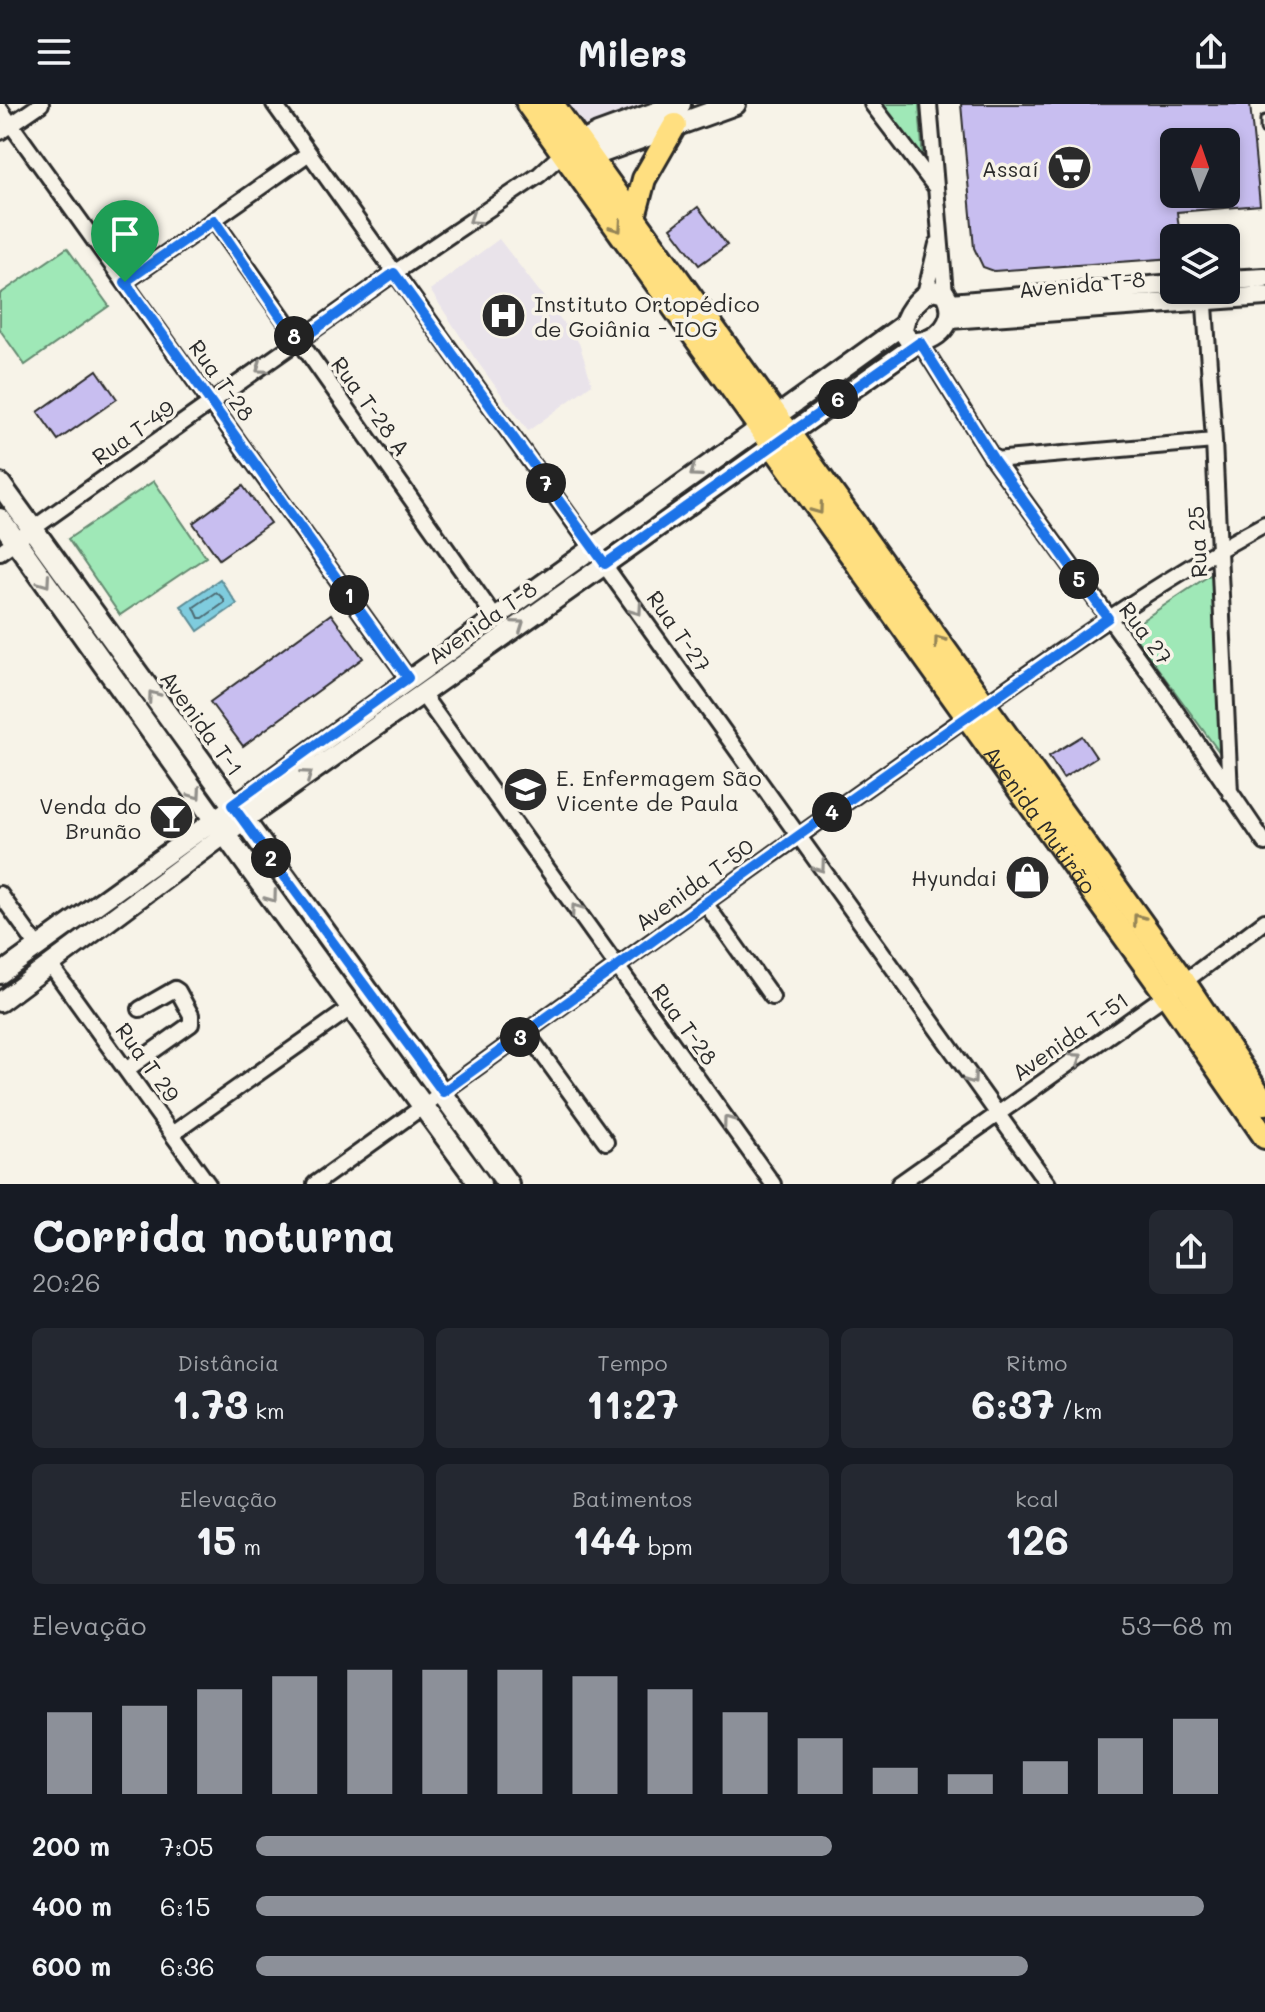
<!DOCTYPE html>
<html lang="pt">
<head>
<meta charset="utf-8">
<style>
  body { margin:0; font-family:Mali,sans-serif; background:#242831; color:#f1f3f6; height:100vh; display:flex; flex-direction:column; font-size:30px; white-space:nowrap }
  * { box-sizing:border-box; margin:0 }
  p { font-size:26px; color:#9ea1a6 }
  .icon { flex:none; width:44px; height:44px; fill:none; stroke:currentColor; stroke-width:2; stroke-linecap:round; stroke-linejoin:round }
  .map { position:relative; height:1080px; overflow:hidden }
  .sheet { display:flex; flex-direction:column; background:#171b24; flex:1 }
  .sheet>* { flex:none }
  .needle { width:52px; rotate:2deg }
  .fabs { position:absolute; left:1160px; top:24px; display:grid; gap:16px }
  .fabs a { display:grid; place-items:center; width:80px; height:80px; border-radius:12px; background:#171b24; box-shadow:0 4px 12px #0003; font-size:40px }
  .pin { position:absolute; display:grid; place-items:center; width:68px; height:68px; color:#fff; margin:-82px -34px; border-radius:50% 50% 50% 0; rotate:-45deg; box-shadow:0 0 8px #0007 }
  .pin .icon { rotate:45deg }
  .km { position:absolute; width:40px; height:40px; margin:-20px; border-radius:50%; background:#222; color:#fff; font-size:22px; line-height:40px; text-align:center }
  .round { display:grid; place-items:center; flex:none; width:84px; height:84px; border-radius:12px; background:#242831 }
  .overview { display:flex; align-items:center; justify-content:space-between; height:136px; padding:0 32px }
  h1 { font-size:44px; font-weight:700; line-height:60px }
  .figures { display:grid; grid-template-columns:repeat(3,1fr); gap:12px; height:136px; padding:8px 32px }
  .figures div { display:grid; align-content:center; border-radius:12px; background:#242831; text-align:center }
  .figures b { font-size:40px; font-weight:700 }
  .figures small { font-size:22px; font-weight:400 }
  .figures p { font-size:22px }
  .chart { height:224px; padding:16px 32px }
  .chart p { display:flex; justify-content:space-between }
  .chart svg { width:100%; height:144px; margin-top:8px; stroke:#8c9099; stroke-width:6 }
  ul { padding:0 32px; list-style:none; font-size:26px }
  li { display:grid; grid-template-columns:128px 96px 1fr; align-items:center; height:60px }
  li i { height:20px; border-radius:10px; background:#8c9099 }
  header { display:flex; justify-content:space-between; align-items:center; height:104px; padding:0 32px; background:#171b24; font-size:36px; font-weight:700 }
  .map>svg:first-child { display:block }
  .built { fill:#e9e3ea }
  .green { fill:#9fe8b7; stroke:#658a71; stroke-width:2 }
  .water { fill:#7fccde; stroke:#5d8c96; stroke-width:2 }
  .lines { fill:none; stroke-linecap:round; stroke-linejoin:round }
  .shore { stroke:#4d6b73; stroke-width:2 }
  .building { fill:#c8bef0; stroke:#2b2b2b; stroke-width:2; fill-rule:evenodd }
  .service-casing { stroke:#2b2b2b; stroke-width:13 }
  .minor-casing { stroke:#2b2b2b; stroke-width:20 }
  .tertiary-casing { stroke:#2b2b2b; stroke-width:24 }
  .secondary-casing { stroke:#2b2b2b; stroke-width:26 }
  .primary-casing { stroke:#2b2b2b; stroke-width:28 }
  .service { stroke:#f7f3e8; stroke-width:7 }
  .minor { stroke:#f7f3e8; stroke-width:14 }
  .tertiary { stroke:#f7f3e8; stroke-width:18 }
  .secondary { stroke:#f7f3e8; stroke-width:20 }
  .primary { stroke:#ffdf80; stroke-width:22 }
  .oneway { stroke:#918f8a }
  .oneway2 { stroke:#958556 }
  .route-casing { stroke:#fff; stroke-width:16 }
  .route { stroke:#1a73e8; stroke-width:10 }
  .labels { text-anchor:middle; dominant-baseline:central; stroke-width:7; stroke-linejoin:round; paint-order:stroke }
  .poi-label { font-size:22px; fill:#2b2b2b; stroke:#f7f3e8; text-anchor:end }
  .street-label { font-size:22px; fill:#2b2b2b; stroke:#f7f3e8 }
</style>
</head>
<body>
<header><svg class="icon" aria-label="menu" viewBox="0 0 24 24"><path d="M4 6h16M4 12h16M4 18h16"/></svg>Milers<svg class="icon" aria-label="share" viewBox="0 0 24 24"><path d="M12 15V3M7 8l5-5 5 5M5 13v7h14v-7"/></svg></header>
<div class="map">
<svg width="1265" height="1080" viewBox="0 0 1265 1080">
  <rect width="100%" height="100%" fill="#f7f3e8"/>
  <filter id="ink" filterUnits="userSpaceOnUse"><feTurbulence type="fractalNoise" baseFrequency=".0125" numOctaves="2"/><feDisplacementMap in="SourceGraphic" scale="16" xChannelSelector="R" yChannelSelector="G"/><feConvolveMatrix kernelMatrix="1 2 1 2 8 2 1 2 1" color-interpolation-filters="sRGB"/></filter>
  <g filter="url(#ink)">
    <!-- built -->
    <path class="built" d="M 567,0 L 651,0 L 586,24 Z
      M 499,135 L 579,239 L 592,280 L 528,327 L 474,253 L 430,186 Z"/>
    <!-- green -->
    <path class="green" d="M 878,0 L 919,0 L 923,57 Z
      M 67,144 L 109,202 L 25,261 L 0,226 L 0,190 Z
      M 154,377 L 206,453 L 120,511 L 68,435 Z
      M 1213,469 L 1228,660 L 1129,525 Z"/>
    <!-- water -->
    <path class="water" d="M 220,475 L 237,500 L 198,527 L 181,502 Z"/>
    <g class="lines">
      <!-- shore -->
      <path class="shore" d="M 216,488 L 224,495 L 224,499 L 203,514 L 199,514 L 194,503 Z"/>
    </g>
    <!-- building -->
    <path class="building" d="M 961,0 L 1250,0 L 1260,101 L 1177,108 L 1180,134 L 1174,134 L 1174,154 L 994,167 L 983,163 L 974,144 ZM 1174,38 L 1226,38 L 1226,90 L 1174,90 Z
      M 698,103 L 727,141 L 699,161 L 671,124 Z
      M 97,266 L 117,295 L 58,336 L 38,308 Z
      M 243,382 L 270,419 L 219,455 L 193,419 Z
      M 331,510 L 363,554 L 243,642 L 210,598 Z
      M 1082,632 L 1096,653 L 1063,674 L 1049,652 Z"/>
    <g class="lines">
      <defs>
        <path id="service" d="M 1265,16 L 1265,25"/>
        <path id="minor" d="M 274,0 L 1048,1080
          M 872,0 L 936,84
          M 929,0 L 945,189
          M 0,5 L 408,574
          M 0,28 L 41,0
          M 214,116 L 494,512
          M 125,178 L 309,49
          M 1204,186 L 1214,337 L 1230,689
          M 925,190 L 937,140
          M 920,238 L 994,356 L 1160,584 L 1265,739
          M 994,356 L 1214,337
          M 0,448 L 394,169 L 539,71 L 564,48
          M 422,590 L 773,1080
          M 0,790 L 38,843
          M 705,799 L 772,893
          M 51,862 L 208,1080
          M 527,929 L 606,1038
          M 126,966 L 191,920 L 191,911 L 178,887 L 175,885 L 140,905
          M 172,1030 L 352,903
          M 315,1080 C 509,941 701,800 896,663 C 1017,578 1135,490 1265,420
          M 899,1080 L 1184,878 L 1265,817"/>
        <path id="tertiary" d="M 1226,176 L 1265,174
          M 933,186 L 945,189 C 961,214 938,241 910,238 L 903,228 C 903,211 918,193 933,186 Z
          M 951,199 L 1174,180
          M 950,215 L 1265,192
          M 0,870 L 903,221
          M 0,898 L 244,716 L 918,239"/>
        <path id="secondary" d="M 566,47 L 598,30 L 680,0
          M 577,57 L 735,0
          M 0,380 L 508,1080
          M 0,415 L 214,715 L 480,1080"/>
        <g id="primary">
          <path id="s1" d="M 528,0 L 1166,890 L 1265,1033"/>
          <path d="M 552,0 L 1184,878 L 1265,999"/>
          <path d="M 634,113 L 644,75 L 675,21"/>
        </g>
      </defs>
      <!-- service casing -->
      <use href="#service" class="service-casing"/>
      <!-- minor casing -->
      <use href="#minor" class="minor-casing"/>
      <!-- tertiary casing -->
      <use href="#tertiary" class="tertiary-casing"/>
      <!-- secondary casing -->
      <use href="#secondary" class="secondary-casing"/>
      <!-- primary casing -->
      <use href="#primary" class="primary-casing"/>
      <!-- service -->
      <use href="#service" class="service"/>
      <!-- minor -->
      <use href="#minor" class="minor"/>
      <!-- tertiary -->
      <use href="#tertiary" class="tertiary"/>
      <!-- secondary -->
      <use href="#secondary" class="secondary"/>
      <!-- primary -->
      <use href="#primary" class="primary"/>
    </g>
    <!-- one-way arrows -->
    <defs><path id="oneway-chevron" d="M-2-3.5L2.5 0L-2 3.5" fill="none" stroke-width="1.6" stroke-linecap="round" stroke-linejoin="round" transform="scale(2)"/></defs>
    <g class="oneway">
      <use href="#oneway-chevron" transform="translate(474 115) rotate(146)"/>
      <use href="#oneway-chevron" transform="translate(261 264) rotate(145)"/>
      <use href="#oneway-chevron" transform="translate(695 368) rotate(144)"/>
      <use href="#oneway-chevron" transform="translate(45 478) rotate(55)"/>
      <use href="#oneway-chevron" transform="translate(637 506) rotate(55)"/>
      <use href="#oneway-chevron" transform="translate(519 521) rotate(-35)"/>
      <use href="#oneway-chevron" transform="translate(153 592) rotate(-126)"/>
      <use href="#oneway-chevron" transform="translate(307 671) rotate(-35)"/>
      <use href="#oneway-chevron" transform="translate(196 690) rotate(55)"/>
      <use href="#oneway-chevron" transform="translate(820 763) rotate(54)"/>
      <use href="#oneway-chevron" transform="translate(272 793) rotate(54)"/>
      <use href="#oneway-chevron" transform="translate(576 805) rotate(-126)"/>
      <use href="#oneway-chevron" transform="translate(1077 954) rotate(-35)"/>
      <use href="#oneway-chevron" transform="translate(972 975) rotate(54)"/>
      <use href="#oneway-chevron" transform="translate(728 1017) rotate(-126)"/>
    </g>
    <g class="oneway2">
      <use href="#oneway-chevron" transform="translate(617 123) rotate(55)"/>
      <use href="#oneway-chevron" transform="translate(818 405) rotate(54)"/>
      <use href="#oneway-chevron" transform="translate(939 537) rotate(-126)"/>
      <use href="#oneway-chevron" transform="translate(1138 815) rotate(-126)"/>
    </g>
  </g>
  <g class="lines" filter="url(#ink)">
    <defs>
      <path id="route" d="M 214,116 L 298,238 L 394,169 L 605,460 L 920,238 L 994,356 L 1108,514 L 798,732 L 443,988 L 232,701 L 408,574 L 125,178 Z"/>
    </defs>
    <!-- route casing -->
    <use href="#route" class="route-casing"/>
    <!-- route -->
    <use href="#route" class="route"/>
  </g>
  <!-- icons -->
  <defs>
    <symbol id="supermarket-disc" viewBox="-11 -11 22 22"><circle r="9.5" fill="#2b2b2b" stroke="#f7f3e8"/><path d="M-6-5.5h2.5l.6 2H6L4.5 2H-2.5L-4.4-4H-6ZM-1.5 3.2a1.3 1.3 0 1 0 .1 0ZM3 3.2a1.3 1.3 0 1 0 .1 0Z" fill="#fff"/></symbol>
    <symbol id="hospital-disc" viewBox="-11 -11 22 22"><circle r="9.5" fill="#2b2b2b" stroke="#f7f3e8"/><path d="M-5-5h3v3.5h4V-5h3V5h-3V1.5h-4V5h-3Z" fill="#fff"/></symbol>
    <symbol id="university-disc" viewBox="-11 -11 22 22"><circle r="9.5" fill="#2b2b2b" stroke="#f7f3e8"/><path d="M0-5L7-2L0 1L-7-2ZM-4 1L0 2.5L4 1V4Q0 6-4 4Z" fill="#fff"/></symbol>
    <symbol id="bar-disc" viewBox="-11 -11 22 22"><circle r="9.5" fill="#2b2b2b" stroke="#f7f3e8"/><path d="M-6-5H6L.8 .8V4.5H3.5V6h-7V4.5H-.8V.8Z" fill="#fff"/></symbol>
    <symbol id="shop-disc" viewBox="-11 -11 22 22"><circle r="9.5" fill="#2b2b2b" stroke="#f7f3e8"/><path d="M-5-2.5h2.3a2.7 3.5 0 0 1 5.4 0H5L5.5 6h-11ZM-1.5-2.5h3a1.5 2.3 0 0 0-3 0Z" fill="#fff"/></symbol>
  </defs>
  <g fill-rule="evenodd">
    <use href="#supermarket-disc" x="1044" y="38" width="51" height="51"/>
    <use href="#hospital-disc" x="478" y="186" width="51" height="51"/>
    <use href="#university-disc" x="500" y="660" width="51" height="51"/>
    <use href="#bar-disc" x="146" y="688" width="51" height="51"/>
    <use href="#shop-disc" x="1002" y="748" width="51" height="51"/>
  </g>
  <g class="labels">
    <!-- poi labels -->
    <g class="poi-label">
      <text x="1039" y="64">Assaí</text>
      <text x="534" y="199" text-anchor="start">Instituto Ortopédico<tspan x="534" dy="25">de Goiânia - IOG</tspan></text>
      <text x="556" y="673" text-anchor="start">E. Enfermagem São<tspan x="556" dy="25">Vicente de Paula</tspan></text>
      <text x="141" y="701">Venda do<tspan x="141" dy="25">Brunão</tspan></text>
      <text x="997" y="773">Hyundai</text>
    </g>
    <!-- street labels -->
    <g class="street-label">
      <text transform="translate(1082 180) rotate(-5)">Avenida T-8</text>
      <text transform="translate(222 276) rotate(54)">Rua T-28</text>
      <text transform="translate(371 302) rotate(54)">Rua T-28 A</text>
      <text transform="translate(133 328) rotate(-35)">Rua T-49</text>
      <text transform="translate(1197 438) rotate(-93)">Rua 25</text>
      <text transform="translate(482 518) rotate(-35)">Avenida T-8</text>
      <text transform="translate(679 527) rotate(55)">Rua T-27</text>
      <text transform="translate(1146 529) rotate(53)">Rua 27</text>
      <text transform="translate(202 619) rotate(54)">Avenida T-1</text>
      <text stroke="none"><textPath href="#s1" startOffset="880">Avenida Mutirão</textPath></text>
      <text transform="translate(694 780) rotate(-36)">Avenida T-50</text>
      <text transform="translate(685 920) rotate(54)">Rua T-28</text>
      <text transform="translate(1070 932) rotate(-35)">Avenida T-51</text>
      <text transform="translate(148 958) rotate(54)">Rua T 29</text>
    </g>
  </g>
</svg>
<div class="fabs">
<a><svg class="needle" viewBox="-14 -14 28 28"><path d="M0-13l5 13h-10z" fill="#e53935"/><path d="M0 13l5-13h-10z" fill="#9ea1a6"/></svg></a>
<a><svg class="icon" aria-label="layers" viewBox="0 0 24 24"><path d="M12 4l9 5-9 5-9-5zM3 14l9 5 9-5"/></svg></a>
</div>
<div class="pin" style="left:125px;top:178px;background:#1e9e55"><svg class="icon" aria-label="arrive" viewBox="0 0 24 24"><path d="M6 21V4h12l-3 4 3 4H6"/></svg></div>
<b class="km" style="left:349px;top:491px">1</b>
<b class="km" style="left:271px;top:754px">2</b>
<b class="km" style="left:520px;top:933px">3</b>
<b class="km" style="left:832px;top:708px">4</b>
<b class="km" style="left:1079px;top:475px">5</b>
<b class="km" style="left:838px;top:295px">6</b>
<b class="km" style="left:546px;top:379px">7</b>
<b class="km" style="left:294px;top:232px">8</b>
</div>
<section class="sheet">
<div class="overview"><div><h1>Corrida noturna</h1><p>20:26</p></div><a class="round"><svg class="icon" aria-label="share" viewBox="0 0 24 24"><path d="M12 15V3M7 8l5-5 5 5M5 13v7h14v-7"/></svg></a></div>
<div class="figures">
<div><p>Distância</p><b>1.73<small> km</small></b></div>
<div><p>Tempo</p><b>11:27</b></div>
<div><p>Ritmo</p><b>6:37<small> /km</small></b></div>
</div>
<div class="figures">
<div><p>Elevação</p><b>15<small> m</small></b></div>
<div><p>Batimentos</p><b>144<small> bpm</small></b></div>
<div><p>kcal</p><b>126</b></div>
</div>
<div class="chart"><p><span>Elevação</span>53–68 m</p>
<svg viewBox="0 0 160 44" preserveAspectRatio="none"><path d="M5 44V19M15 44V17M25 44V12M35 44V8M45 44V6M55 44V6M65 44V6M75 44V8M85 44V12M95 44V19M105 44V27M115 44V36M125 44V38M135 44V34M145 44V27M155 44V21"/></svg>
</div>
<ul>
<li><b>200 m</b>7:05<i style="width:59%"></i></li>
<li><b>400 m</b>6:15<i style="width:97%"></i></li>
<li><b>600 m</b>6:36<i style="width:79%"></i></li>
</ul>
</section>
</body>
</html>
